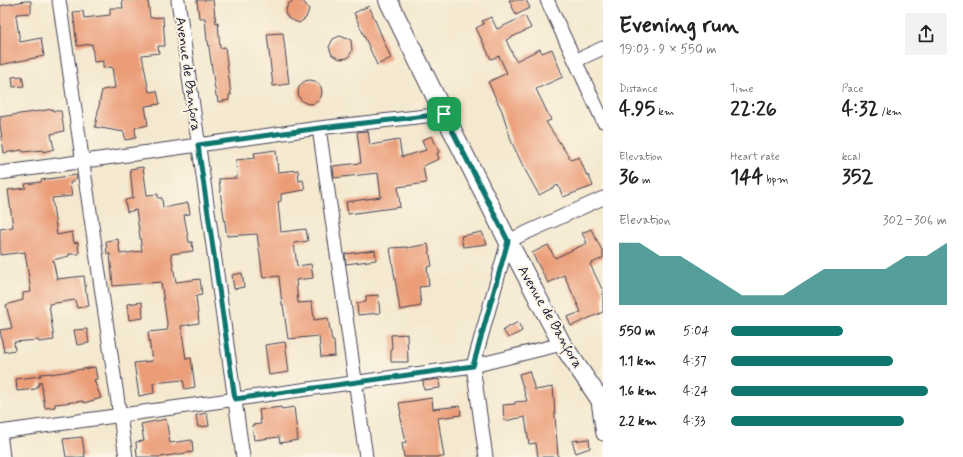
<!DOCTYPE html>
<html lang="en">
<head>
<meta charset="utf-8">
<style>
  body { margin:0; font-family:Mynerve,sans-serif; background:#f2f2f2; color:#222; height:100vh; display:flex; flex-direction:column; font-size:15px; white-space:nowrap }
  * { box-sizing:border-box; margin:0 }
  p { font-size:13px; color:#767676 }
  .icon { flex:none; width:22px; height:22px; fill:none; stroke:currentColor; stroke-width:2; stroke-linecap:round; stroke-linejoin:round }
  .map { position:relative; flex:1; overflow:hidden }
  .drawer { display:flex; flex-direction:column; background:#fff; width:360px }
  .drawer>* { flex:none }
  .pin { position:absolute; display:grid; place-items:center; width:34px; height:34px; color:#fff; margin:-17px; border-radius:8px; box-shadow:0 2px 6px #0006 }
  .round { display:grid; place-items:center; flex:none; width:42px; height:42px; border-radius:0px; background:#f2f2f2 }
  .overview { display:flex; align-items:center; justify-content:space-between; height:68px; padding:0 16px }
  h1 { font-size:22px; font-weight:800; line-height:30px }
  .figures { display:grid; grid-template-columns:repeat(3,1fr); gap:6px; height:68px; padding:4px 16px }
  .figures div { display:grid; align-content:center }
  .figures b { font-size:20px; font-weight:800 }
  .figures small { font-size:11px; font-weight:400 }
  .figures p { font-size:11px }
  .chart { height:112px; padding:8px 16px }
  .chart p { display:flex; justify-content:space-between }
  .chart svg { width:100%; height:72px; margin-top:4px; fill:#0f766e; opacity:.7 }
  ul { padding:0 16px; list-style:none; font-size:13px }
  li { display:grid; grid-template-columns:64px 48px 1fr; align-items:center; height:30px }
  li i { height:10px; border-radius:5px; background:#0f766e }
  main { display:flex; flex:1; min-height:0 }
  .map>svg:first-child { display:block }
  .building { fill:#eb9d78 }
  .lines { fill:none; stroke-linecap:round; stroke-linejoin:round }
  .street-casing { stroke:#424051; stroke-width:15 }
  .secondary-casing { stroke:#424051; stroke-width:20 }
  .street { stroke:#fff; stroke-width:13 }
  .secondary { stroke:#fff; stroke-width:18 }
  .route-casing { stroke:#fff; stroke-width:8 }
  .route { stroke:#0f766e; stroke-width:5 }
  .labels { text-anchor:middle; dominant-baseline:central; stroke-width:4; stroke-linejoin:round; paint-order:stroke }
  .street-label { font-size:14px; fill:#22223b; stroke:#fcf5e5 }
</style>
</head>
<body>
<main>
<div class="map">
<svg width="603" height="457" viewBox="0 0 603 457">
  <rect width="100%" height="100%" fill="#fcf5e5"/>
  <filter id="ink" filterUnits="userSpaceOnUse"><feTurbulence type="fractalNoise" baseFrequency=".025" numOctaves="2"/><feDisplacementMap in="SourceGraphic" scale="8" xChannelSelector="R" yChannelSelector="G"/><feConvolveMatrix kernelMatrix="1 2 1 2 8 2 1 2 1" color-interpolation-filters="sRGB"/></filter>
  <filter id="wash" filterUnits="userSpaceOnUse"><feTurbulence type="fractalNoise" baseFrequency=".012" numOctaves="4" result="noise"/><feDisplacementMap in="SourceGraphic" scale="16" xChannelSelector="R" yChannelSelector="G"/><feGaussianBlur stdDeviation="0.9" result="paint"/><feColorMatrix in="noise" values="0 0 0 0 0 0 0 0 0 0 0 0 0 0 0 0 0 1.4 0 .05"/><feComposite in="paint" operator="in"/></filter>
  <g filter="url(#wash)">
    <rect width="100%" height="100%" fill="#f4e8cf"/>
    <g id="blocks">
      <!-- building -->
      <path class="building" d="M 122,0 L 148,0 L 150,18 L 163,17 L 165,46 L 158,46 L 159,53 L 142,55 L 149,92 L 157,91 L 160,104 L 145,106 L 148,125 L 135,128 L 136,138 L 125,140 L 124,132 L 95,127 L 102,90 L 115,88 L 112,67 L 103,68 L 103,61 L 94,62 L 92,44 L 77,46 L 73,12 L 83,11 L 84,18 L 110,15 L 110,8 L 123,8 Z
        M 197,0 L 213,0 L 216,23 L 218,22 L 220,48 L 225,47 L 231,95 L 229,95 L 229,100 L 218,102 L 217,96 L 216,96 L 208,41 L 207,41 L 205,18 L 199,18 Z
        M 294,0 L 303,1 L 309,9 L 306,18 L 299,23 L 289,19 L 285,13 L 288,4 Z
        M 509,0 L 526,0 L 530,8 L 516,15 Z
        M 25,1 L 31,1 L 31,13 L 17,14 L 17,15 L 16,16 L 20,42 L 41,38 L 44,56 L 0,65 L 0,6 Z
        M 369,6 L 391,58 L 377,65 L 354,13 Z
        M 525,16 L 531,28 L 506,40 L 516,61 L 540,49 L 542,53 L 552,49 L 563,77 L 536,89 L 551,120 L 546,122 L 571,160 L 579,157 L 587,176 L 589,176 L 593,186 L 563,197 L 558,185 L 539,195 L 524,168 L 512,143 L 502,111 L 488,82 L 507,73 L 499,56 L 491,59 L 476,28 L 484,24 L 482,21 L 491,17 L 497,29 Z
        M 283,33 L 289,84 L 273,86 L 267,34 Z
        M 340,36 L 351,40 L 352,51 L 348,58 L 340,59 L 332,55 L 329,47 L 333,39 Z
        M 22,76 L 24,86 L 13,87 L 12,77 Z
        M298 92a12 12 0 1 1 24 0a12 12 0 1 1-24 0Z
        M 53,109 L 53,111 L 61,111 L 64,131 L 51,134 L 54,149 L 43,152 L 43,150 L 23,152 L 22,150 L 4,153 L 0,125 L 0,117 Z
        M 368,131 L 370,145 L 399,140 L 402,157 L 426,150 L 422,140 L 432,136 L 439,152 L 437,153 L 439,159 L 423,166 L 426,183 L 398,187 L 400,207 L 348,214 L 346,202 L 381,197 L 378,173 L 334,178 L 333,166 L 361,163 L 357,132 Z
        M 276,150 L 278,172 L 298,170 L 299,181 L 303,180 L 305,190 L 281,194 L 281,201 L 278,202 L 281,232 L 306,229 L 308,241 L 294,243 L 297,266 L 311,264 L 313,278 L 296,280 L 298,303 L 312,302 L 314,320 L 328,318 L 332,341 L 334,341 L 335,356 L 321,357 L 319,336 L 288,339 L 283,305 L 282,305 L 279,276 L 263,278 L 257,234 L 227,236 L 221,198 L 219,179 L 237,178 L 236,160 L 255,158 L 254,153 Z
        M 143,167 L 147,195 L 158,194 L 158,198 L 162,198 L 163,208 L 188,203 L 190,214 L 184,215 L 189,242 L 192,242 L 193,251 L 171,254 L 176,282 L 200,279 L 202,295 L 196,296 L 199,323 L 181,326 L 186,359 L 191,358 L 195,387 L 185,389 L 183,380 L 153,383 L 154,393 L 139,396 L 134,363 L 152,361 L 148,332 L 168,330 L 161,282 L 113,286 L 110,254 L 107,254 L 106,241 L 118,239 L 120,254 L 142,251 L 136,210 L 127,212 L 125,200 L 133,198 L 130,169 Z
        M 76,175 L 77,178 L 70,183 L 72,196 L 52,198 L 57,235 L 72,232 L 74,243 L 78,242 L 79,254 L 69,254 L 69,256 L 53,260 L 57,279 L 84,276 L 86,293 L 87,293 L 89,306 L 77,308 L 75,300 L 49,304 L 54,340 L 39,342 L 38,340 L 14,342 L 15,350 L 4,352 L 0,330 L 12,328 L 6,305 L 23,300 L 23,293 L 31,292 L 25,252 L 0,255 L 0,229 L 13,227 L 8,190 L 26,188 L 25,184 L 41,182 L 41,180 Z
        M 591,229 L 603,252 L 603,258 L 590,264 L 603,291 L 603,312 L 571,326 L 567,317 L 581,312 L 564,275 L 548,283 L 532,253 L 548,245 L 555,258 L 587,243 L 582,233 Z
        M 482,232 L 487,244 L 463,247 L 461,236 Z
        M 428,244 L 432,266 L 427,267 L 429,286 L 419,287 L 421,306 L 400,310 L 390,248 L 407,247 L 407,248 Z
        M 375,250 L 376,260 L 346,264 L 345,254 Z
        M 242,273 L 244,287 L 234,289 L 232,275 Z
        M 378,295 L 380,313 L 358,315 L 357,303 L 366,302 L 366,296 Z
        M 142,302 L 143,318 L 129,320 L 127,304 Z
        M 518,322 L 522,331 L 508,338 L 503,330 Z
        M 87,329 L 89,343 L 77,345 L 74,330 Z
        M 407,334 L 408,362 L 391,362 L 391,348 L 392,348 L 391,335 Z
        M 285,342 L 289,372 L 269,375 L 265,345 Z
        M 95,367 L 97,379 L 94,380 L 101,398 L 84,403 L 83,401 L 55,404 L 55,407 L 45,408 L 41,381 L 36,389 L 17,391 L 16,379 L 41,376 L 40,374 L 51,373 L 51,374 Z
        M 529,371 L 535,390 L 553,387 L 558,457 L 538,457 L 536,443 L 529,444 L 525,417 L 504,421 L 503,405 L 515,404 L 515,402 L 527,401 L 519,374 Z
        M 439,379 L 440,388 L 424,390 L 423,381 Z
        M 432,398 L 433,409 L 460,406 L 461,415 L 438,418 L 444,457 L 404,457 L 402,443 L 406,442 L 400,414 L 401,414 L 399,403 Z
        M 281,407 L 282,409 L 294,407 L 298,440 L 280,443 L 279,437 L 254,440 L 252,425 L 261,424 L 259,410 Z
        M 207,413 L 209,426 L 198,427 L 196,415 Z
        M 166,419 L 170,443 L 192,440 L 193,452 L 160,457 L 137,457 L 136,442 L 144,441 L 141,424 Z
        M 82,437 L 85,457 L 66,457 L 63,439 Z
        M 589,439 L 590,448 L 576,453 L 572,441 Z"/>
    </g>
  </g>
  <g filter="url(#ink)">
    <use href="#blocks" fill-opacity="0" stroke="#424051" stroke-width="1"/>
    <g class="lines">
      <defs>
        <path id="street" d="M 59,0 L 126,457
          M 178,0 L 243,457
          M 547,0 L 603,121
          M 575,61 L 603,48
          M 319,128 L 366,457
          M 0,173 L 319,128 L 444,114
          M 597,395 L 603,434
          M 0,432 L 473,366 L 562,344
          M 0,433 L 3,457
          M 486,457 L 473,366 L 508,241 L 603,198"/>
        <path id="secondary" d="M 388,0 L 444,114 L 508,241 L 562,344 L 603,404"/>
      </defs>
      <!-- street casing -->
      <use href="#street" class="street-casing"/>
      <!-- secondary casing -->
      <use href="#secondary" class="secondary-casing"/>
      <!-- street -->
      <use href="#street" class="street"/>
      <!-- secondary -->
      <use href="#secondary" class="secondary"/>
    </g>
  </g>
  <g class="lines" filter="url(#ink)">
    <defs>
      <path id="route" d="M 444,114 L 508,241 L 473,366 L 235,399 L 198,145 L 320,128 Z"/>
    </defs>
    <!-- route casing -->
    <use href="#route" class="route-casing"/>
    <!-- route -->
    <use href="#route" class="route"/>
  </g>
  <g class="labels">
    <!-- street labels -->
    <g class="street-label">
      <text transform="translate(188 74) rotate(82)">Avenue de Banfora</text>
      <text transform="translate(550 317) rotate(60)">Avenue de Banfora</text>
    </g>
  </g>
</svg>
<div class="pin" style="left:444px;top:114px;background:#1e9e55"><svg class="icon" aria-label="arrive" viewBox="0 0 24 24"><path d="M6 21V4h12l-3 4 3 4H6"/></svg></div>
</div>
<section class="drawer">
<div class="overview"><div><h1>Evening run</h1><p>19:03 · 9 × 550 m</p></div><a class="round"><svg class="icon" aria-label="share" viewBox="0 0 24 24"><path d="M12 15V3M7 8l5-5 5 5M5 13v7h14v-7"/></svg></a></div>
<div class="figures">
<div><p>Distance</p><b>4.95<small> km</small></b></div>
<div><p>Time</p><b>22:26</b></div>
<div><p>Pace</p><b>4:32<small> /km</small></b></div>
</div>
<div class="figures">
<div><p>Elevation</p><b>36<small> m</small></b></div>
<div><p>Heart rate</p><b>144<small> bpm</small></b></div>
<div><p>kcal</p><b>352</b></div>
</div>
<div class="chart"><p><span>Elevation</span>302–306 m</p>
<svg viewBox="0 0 160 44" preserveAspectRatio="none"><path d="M0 44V6L10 6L20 14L30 14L40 22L50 30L60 38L70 38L80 38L90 30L100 22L110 22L120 22L130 22L140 14L150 14L160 6V44z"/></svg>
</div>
<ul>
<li><b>550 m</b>5:04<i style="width:52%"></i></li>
<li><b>1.1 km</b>4:37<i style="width:75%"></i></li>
<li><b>1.6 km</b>4:24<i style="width:91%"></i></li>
<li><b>2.2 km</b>4:33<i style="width:80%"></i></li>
</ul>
</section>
</main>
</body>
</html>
